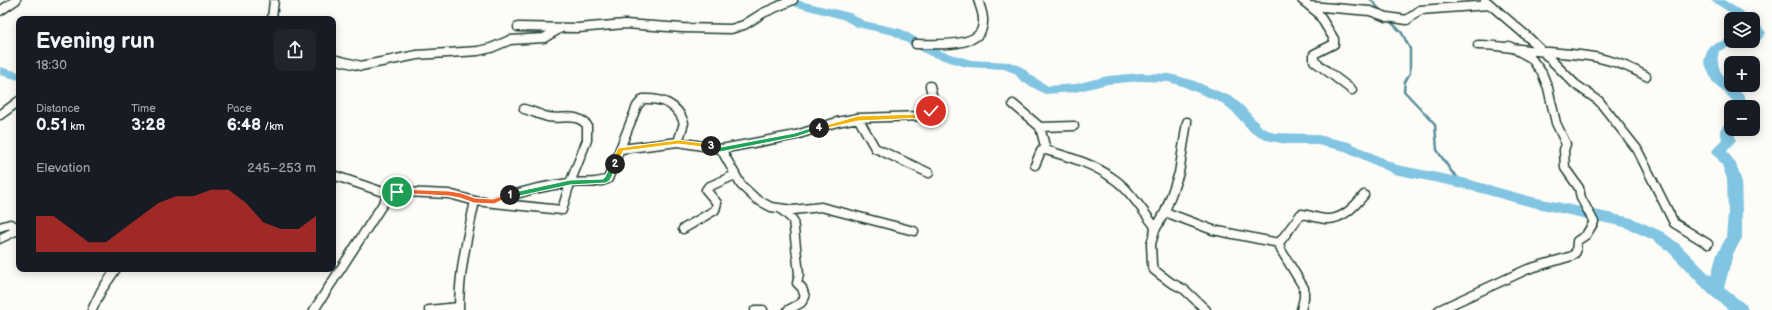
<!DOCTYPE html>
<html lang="en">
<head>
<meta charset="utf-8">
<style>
  body { margin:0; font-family:"Balsamiq Sans",sans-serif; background:#20242c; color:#f1f3f6; height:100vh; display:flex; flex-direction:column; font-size:15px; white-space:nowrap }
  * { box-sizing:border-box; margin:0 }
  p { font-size:13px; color:#9ea1a6 }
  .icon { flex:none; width:22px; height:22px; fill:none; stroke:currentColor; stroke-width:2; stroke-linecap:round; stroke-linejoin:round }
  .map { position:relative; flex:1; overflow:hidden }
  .sheet { position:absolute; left:16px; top:16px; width:320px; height:256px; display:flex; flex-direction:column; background:#171b24; border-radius:8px; box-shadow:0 2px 10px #0003 }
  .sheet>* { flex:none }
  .tools { position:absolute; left:1724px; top:12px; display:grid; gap:8px }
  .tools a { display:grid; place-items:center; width:36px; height:36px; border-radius:8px; background:#171b24; box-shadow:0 2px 10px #0003; font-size:20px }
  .pin { position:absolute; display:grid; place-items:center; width:34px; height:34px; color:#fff; margin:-17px; border:2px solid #fff; border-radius:50%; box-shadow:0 1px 4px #0007 }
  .km { position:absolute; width:20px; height:20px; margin:-10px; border-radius:50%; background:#222; color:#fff; font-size:11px; line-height:20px; text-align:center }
  .round { display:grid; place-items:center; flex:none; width:42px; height:42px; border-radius:8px; background:#20242c }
  .summary { display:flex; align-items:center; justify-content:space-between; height:68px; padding:0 20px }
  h1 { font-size:22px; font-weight:600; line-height:30px }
  .stats { display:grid; grid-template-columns:repeat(3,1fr); gap:6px; height:68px; padding:4px 20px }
  .stats div { display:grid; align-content:center }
  .stats b { font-size:17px; font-weight:600 }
  .stats small { font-size:11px; font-weight:400 }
  .stats p { font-size:11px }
  .chart { height:112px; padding:8px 20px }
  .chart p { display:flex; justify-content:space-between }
  .chart svg { width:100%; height:72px; margin-top:4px; fill:#d93025; opacity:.7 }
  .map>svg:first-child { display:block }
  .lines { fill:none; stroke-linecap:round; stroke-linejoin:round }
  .stream { stroke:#5a8f9c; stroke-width:2.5 }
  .river { fill:#81c5e2; fill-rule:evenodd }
  .minor-casing { stroke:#1f3d34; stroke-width:11 }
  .tertiary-casing { stroke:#1f3d34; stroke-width:3 }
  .minor { stroke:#fdfcf7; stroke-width:8 }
  .tertiary { fill:#fdfcf7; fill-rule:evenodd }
  .split-1 { fill:#f0652b; stroke:#fff }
  .split-2 { fill:#22a559; stroke:#fff }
  .split-3 { fill:#f5b400; stroke:#fff }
  .split-4 { fill:#22a559; stroke:#fff }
  .split-5 { fill:#f5b400; stroke:#fff }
</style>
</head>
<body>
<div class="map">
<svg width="1772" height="310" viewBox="0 0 1772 310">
  <rect width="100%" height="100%" fill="#fdfcf7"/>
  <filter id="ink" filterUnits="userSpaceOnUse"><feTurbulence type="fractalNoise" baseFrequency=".025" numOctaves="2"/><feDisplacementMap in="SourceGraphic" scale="8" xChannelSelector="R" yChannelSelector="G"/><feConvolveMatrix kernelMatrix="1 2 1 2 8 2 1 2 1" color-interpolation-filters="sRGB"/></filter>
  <g filter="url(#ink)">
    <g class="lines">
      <!-- stream -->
      <path class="stream" d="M 1371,0 L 1383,13
        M 1389,20 L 1402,33 L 1410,49 L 1410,73 L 1405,82 L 1404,91 L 1435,124 L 1437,150 L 1451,171 L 1463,183"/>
      <!-- river -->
      <path class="river" d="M 776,0 L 796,0 L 850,13 L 864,21 L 901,29 L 938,50 L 971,60 L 1010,62 L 1022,67 L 1031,75 L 1048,86 L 1075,84 L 1108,76 L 1141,73 L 1170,74 L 1192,80 L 1232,97 L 1242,105 L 1262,127 L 1274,133 L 1313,134 L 1349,142 L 1397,165 L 1463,178 L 1528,196 L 1632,218 L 1663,232 L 1679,244 L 1711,276 L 1717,254 L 1726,238 L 1728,213 L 1727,179 L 1722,165 L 1712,151 L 1722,139 L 1720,130 L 1726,122 L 1731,121 L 1731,129 L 1735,129 L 1734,131 L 1736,140 L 1727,151 L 1736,164 L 1741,179 L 1742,213 L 1742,238 L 1733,254 L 1724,288 L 1746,305 L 1748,310 L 1729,310 L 1709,294 L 1669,252 L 1653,240 L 1624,227 L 1528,206 L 1463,188 L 1394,174 L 1345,151 L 1313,144 L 1286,144 L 1266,140 L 1252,133 L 1232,111 L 1222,103 L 1182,86 L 1169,82 L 1141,81 L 1108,84 L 1075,92 L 1045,94 L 1021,81 L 1014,73 L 1004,69 L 966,67 L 930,56 L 893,35 L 857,27 L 842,19 L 778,2 Z
        M 1710,0 L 1724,0 L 1754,19 L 1753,20 L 1753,19 L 1740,19 Z
        M 1753,20 L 1757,21 L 1766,33 L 1757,44 L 1736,45 L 1719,51 C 1713,75 1731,80 1743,95 C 1746,99 1747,103 1749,107 L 1735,107 L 1732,100 L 1712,81 L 1704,61 L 1709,46 L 1731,38 L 1731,41 L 1753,41 Z
        M 0,67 L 19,72 L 19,80 L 0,75 Z"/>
      <defs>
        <path id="minor" d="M 1302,0 L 1318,13 L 1334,39 L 1334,44 L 1314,54 L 1314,61 L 1352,90
          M 1485,0 L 1529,38 L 1575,84 L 1599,101 L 1637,149 L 1674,223 L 1708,244
          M 1310,6 L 1370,11 L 1387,17 L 1407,20 L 1420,10 L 1489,5
          M 0,11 L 16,0
          M 518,27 L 578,28 L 625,24 L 683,28 L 731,29 L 744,25 L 763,13 L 793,0
          M 916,44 C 932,44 977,48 982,28 C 985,18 981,9 978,0
          M 1478,45 C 1499,45 1516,49 1536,51 C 1578,55 1608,54 1646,76
          M 333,59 L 361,66 L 417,55 L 478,51 L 491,48 L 510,40 L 544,38 L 561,28
          M 1013,104 L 1040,127 L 1046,150
          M 0,115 L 19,101
          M 858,118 L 875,148 L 929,173
          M 1040,127 L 1074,126
          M 621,149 L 678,142 L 721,149 L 741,185 L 756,199 L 771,207 L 793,210 L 821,207 L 914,231
          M 721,149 L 796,135 L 837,122 L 858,118 L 922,116 L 931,111 L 933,99 L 930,86
          M 1035,165 L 1041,151 L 1046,150 C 1068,157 1092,163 1111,177 C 1129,188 1141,209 1154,225 L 1155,230 L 1151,244 L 1152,265 L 1154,270 L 1170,282 L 1185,290 L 1206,310
          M 333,175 L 380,191 L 449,194 L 475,201 C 467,238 459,272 459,310
          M 475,201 L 562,210 L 570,183 L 587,140 L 587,125 C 575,112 563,120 548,117 C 540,115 532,111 524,109
          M 494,202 C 518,192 543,186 569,183 C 582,181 595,185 608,179 L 637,106 L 643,99 C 661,98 678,104 684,123 L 678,142
          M 781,209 L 793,220 L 799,274 L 797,283 L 802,288 L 805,297 L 801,303 L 788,310
          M 1165,212 L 1213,230 L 1279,243
          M 0,227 L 10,224 L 19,228
          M 683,229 L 715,210 L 717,203 L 706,190 L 708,187 L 735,175
          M 1155,230 L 1165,212 L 1179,173 L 1187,122
          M 92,310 L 101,291 L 116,269
          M 314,310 L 390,193
          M 429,310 L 458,307
          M 755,310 L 763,310
          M 1301,310 L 1304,298 L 1304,288 L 1281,250 L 1279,243 L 1301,214 C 1309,215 1317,218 1326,219 C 1342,220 1354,207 1364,195
          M 1439,310 L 1528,269 L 1572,256 L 1576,252 L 1577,241 L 1586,235 L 1594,222 L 1581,198 L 1579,188 L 1565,168 L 1564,150 L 1566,144 L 1556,123 L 1548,88 L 1542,73 L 1531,58 L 1509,46"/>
        <path id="tertiary" d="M 270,0 L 278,0 L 276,19 L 268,19 Z
          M 19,225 L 19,234 L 0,243 L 0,234 Z"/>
      </defs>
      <!-- minor casing -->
      <use href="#minor" class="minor-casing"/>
      <!-- tertiary casing -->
      <use href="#tertiary" class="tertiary-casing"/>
      <!-- minor -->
      <use href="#minor" class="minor"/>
      <!-- tertiary -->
      <use href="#tertiary" class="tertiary"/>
    </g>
  </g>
  <!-- split-1 -->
  <path class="split-1" d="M 397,189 L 449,191 L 461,193 L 475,198 L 493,199 L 510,193 L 513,195 L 494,204 L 474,203 L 460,198 L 449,196 L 395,193 L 394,192 Z"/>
  <!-- split-2 -->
  <path class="split-2" d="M 615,162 L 618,164 L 610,180 L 606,183 L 570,185 L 510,198 L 506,195 L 510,193 L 570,180 L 603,179 L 605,177 L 612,163 Z"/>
  <!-- split-3 -->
  <path class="split-3" d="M 678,140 L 711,144 L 714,146 L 711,148 L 678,144 L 623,151 L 617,166 L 612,166 L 611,164 L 618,148 Z"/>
  <!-- split-4 -->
  <path class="split-4" d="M 817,126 L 822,128 L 796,137 L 720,152 L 708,146 L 711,144 L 721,147 L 795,133 Z"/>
  <!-- split-5 -->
  <path class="split-5" d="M 929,109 L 934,111 L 922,118 L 858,121 L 819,130 L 816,128 L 858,116 L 921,114 Z"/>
</svg>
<div class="tools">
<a><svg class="icon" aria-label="layers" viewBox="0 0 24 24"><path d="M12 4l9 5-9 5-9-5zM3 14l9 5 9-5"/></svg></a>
<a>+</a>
<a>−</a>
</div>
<div class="pin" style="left:397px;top:192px;background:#1e9e55"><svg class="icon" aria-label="arrive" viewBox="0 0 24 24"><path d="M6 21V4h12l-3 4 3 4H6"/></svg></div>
<div class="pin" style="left:931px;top:111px;background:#d93025"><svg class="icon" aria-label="check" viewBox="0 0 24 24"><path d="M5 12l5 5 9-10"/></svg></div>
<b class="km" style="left:510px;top:195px">1</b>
<b class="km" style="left:615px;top:164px">2</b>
<b class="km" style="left:711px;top:146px">3</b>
<b class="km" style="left:819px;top:128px">4</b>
<section class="sheet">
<div class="summary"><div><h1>Evening run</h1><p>18:30</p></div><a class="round"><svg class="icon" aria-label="share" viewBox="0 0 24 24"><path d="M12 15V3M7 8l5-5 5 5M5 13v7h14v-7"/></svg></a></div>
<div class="stats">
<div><p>Distance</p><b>0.51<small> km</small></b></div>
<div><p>Time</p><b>3:28</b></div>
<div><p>Pace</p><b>6:48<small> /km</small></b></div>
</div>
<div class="chart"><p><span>Elevation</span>245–253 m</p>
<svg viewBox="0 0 160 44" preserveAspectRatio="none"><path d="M0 44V22L10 22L20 30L30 38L40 38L50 30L60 22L70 14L80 10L90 10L100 6L110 6L120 14L130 26L140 30L150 30L160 22V44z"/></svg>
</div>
</section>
</div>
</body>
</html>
